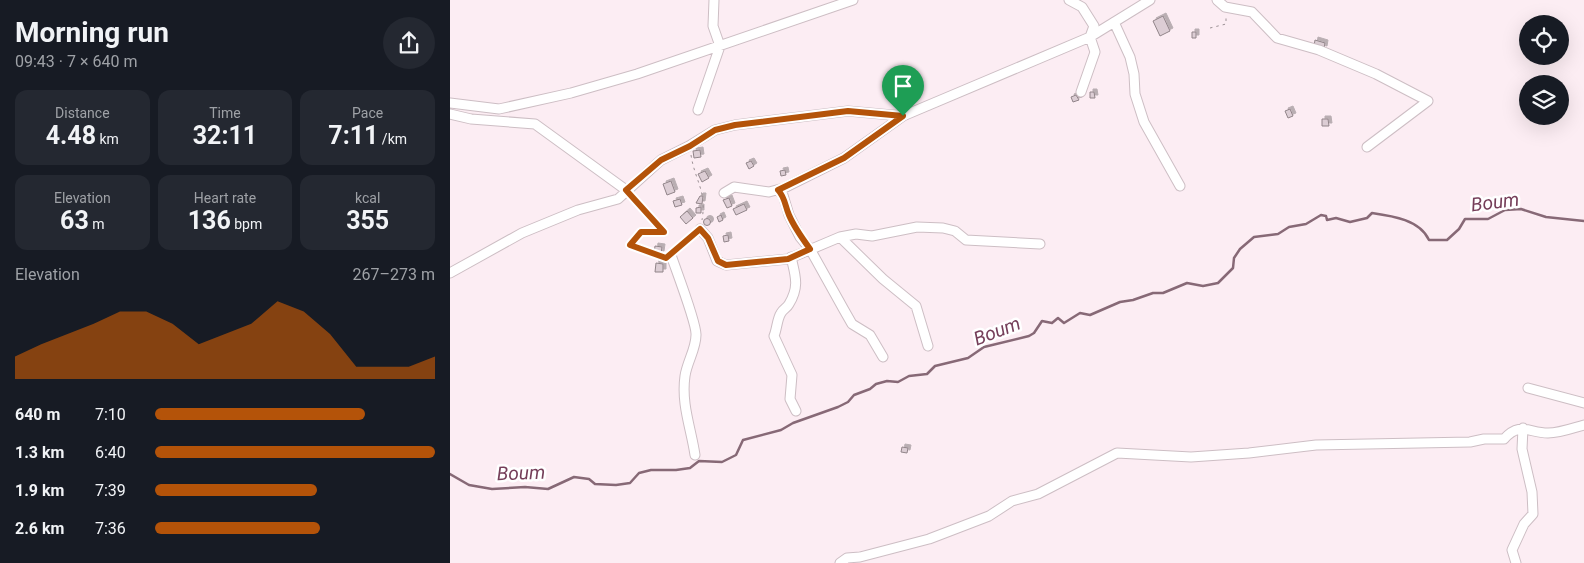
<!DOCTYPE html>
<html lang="en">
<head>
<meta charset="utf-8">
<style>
  body { margin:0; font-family:Roboto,sans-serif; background:#242831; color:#f1f3f6; height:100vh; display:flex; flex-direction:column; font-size:19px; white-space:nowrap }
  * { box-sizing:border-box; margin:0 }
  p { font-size:16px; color:#9ea1a6 }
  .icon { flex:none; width:28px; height:28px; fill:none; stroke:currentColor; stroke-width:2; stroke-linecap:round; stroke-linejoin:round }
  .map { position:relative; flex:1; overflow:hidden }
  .drawer { display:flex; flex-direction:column; background:#171b24; width:450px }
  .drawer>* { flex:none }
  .tools { position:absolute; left:1069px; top:15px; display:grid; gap:10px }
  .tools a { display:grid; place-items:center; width:50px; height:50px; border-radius:50%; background:#171b24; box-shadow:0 5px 20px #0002; font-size:25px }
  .pin { position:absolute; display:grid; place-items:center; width:42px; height:42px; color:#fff; margin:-51px -21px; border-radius:50% 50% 50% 0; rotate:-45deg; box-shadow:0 0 5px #0007 }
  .pin .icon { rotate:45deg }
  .round { display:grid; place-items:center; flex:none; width:52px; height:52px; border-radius:26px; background:#242831 }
  .overview { display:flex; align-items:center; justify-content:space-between; height:85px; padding:0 15px }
  h1 { font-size:28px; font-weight:700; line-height:38px }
  .metrics { display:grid; grid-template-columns:repeat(3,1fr); gap:8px; height:85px; padding:5px 15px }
  .metrics div { display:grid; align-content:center; border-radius:12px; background:#242831; text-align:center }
  .metrics b { font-size:25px; font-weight:700 }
  .metrics small { font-size:14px; font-weight:400 }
  .metrics p { font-size:14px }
  .chart { height:140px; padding:10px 15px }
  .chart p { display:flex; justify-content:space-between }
  .chart svg { width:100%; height:90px; margin-top:5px; fill:#b45309; opacity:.7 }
  ul { padding:0 15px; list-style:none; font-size:16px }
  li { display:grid; grid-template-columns:80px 60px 1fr; align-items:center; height:38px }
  li i { height:12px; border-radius:6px; background:#b45309 }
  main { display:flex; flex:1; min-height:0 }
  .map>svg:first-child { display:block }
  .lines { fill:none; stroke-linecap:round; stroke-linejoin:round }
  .stream { stroke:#876976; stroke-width:2.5 }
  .building { fill:#dccdd4; stroke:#918489; filter:url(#shadow) }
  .street-casing { stroke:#cdbec4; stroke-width:11 }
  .path { stroke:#9c9195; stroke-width:1; stroke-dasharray:2.5 4; stroke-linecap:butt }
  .street { stroke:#fff; stroke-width:9 }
  .route-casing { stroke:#fff; stroke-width:10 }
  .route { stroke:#b45309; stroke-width:6 }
  .labels { text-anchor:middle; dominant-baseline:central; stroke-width:5; stroke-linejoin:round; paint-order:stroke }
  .water-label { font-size:19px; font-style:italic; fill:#753e59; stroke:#fff }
</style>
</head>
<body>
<main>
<section class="drawer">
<div class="overview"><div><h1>Morning run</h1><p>09:43 · 7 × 640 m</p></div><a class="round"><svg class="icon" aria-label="share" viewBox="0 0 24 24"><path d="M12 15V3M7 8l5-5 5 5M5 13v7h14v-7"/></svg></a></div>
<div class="metrics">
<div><p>Distance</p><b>4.48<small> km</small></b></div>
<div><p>Time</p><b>32:11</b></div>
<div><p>Pace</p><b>7:11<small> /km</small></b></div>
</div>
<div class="metrics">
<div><p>Elevation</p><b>63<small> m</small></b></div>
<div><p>Heart rate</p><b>136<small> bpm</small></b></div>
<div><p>kcal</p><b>355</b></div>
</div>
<div class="chart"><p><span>Elevation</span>267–273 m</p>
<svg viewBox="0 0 160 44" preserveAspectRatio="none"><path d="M0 44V33L10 27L20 22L30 17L40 11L50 11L60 17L70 27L80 22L90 17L100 6L110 11L120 22L130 38L140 38L150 38L160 33V44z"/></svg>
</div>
<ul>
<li><b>640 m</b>7:10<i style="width:75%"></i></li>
<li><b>1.3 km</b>6:40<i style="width:100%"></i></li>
<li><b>1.9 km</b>7:39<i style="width:58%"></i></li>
<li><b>2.6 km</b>7:36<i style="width:59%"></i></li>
</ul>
</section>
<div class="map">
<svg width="1134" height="563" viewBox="0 0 1134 563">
  <defs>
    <filter id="shadow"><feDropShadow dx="3" dy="-3" stdDeviation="0" flood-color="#0004"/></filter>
  </defs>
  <rect width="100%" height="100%" fill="#fcedf3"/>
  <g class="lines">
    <!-- stream -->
    <path class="stream" d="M 0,474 L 19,485 L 42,489 L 75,487 L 98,489 L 124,477 L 139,479 L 145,484 L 166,485 L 180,483 L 189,473 L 201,470 L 226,470 L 240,468 L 249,461 L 272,462 L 286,455 L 293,440 L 331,430 L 343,423 L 388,407 L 398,402 L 404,395 L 420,389 L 426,384 L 437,381 L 448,382 L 459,376 L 477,374 L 485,366 L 518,358 L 534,347 L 579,336 L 584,333 L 592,321 L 602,323 L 608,318 L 614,323 L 630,313 L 640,315 L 670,302 L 683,300 L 703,293 L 713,293 L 737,283 L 753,286 L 768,283 L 783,268 L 784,258 L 790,249 L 804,237 L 828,234 L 839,227 L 856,224 L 871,215 L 876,216 L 877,220 L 886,218 L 900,222 L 917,218 L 922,213 C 943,216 970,220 979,240 L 997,240 L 1009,229 L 1015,219 L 1038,219 L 1055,210 L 1071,209 L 1096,217 L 1134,221"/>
  </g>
  <!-- building -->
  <path class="building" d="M 713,16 L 720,31 L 710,36 L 703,21 Z
    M 742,32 L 746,32 L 746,38 L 742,38 Z
    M 865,40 L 875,43 L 874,49 L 864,46 Z
    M 640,92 L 644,92 L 645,98 L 640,98 Z
    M 626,95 L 629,100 L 623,102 L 621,97 Z
    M 840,109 L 843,116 L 838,118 L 835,111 Z
    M 872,119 L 878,119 L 879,126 L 872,126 Z
    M 250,150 L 251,157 L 244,158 L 243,151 Z
    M 301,161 L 304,166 L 299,169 L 296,163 Z
    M 335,170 L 336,175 L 331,176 L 330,171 Z
    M 255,171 L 259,178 L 252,182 L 248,174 Z
    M 221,181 L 225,192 L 217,195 L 213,184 Z
    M 250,196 L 253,196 L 252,204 L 246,203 Z
    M 279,198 L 282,206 L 277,208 L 273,200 Z
    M 230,199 L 232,205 L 225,207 L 223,201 Z
    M 294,204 L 297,210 L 286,215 L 283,209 Z
    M 251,207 L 251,213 L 246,213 L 246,208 Z
    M 237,211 L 243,218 L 236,224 L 230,217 Z
    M 271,215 L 273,220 L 269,222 L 267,217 Z
    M253.5 222a3.5 3.5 0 1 1 7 0a3.5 3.5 0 1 1-7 0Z
    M 278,235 L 279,241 L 274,242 L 273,236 Z
    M 205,246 L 212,247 L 211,254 L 204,253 Z
    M 206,263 L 213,264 L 213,272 L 205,272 Z
    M 452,447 L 458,448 L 457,453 L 451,452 Z"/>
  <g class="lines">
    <defs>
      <path id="street" d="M 619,0 L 632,7 L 644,26 L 640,37 L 645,52 L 631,92
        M 767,0 L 775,7 L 802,12 L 827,38 L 869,50 L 926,74 L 978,101 L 917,147
        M 664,22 L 680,57 L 684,74 L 685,94 L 694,122 L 730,186
        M 0,103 L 49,109 L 121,93 L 187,74 L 403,0
        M 248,110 L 270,46 L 263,26 L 264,0
        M 0,114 L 21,119 L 85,124 L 176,190
        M 328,190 L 333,195 L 339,215 L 350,237 L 360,249 L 394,310 L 402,324 L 420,335 L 433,357
        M 274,193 L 284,187 L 319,192 L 334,188 L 394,158 L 453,116
        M 250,229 L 258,238 L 267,261 L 276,265 L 338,259 L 390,237 L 406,234 L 422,236 L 467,227 L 493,228 L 505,231 L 516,240 L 590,244
        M 390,237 L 433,279 L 466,306 L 478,346
        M 221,255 C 226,270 247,324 246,335 C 246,349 237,362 235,376 C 231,404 241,428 245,455
        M 341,257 C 345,275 350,286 339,304 C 337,308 333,309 331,313 C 327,319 327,329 324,336 L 342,375 L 340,399 L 346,411
        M 0,273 L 72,233 L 128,210 L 168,199 L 211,160 L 239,146 L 265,130 L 285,125 L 398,111 L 453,116 L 640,37 L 700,0
        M 1078,388 L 1134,403
        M 390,563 L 397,558 L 410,557 L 479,539 L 539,516 L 562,501 L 588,494 L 667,453 L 741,457 L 799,453 L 866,445 L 1020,442 L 1034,439 L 1054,439 C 1070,421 1079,433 1098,433 C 1110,433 1123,428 1134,425
        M 1066,563 L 1062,550 L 1074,524 L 1083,514 L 1082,492 L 1072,449 L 1073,428"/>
    </defs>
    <!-- street casing -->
    <use href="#street" class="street-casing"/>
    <!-- path -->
    <path class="path" d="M 760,28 L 776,24 L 776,17
      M 241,155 C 245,181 257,191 252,220
      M 183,198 L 215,232 L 191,232 L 180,245 L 211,257
      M 227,250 L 243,236"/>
    <!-- street -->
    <use href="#street" class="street"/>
  </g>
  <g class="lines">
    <defs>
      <path id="route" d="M 398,111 L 453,116 L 394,158 L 328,190 C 335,197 335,206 339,215 C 344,227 352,238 360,249 L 338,259 L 276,265 L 268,261 L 258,238 L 250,229 L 216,258 L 180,245 L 191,232 L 214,232 L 176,190 L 211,160 L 240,146 L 265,130 L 285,125 Z"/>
    </defs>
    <!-- route casing -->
    <use href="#route" class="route-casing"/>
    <!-- route -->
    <use href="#route" class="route"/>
  </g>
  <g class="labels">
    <!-- water labels -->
    <g class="water-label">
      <text transform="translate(1045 202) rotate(-7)">Boum</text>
      <text transform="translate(547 331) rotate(-21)">Boum</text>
      <text transform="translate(71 473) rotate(-2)">Boum</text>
    </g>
  </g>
</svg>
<div class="tools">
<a><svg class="icon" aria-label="locate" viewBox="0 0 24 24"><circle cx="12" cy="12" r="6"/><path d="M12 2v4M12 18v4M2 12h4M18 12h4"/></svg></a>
<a><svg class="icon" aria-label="layers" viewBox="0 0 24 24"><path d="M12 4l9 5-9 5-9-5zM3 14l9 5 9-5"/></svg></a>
</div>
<div class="pin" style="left:453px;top:116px;background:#1e9e55"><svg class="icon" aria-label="arrive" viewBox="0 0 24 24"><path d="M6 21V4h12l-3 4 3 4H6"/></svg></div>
</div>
</main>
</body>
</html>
